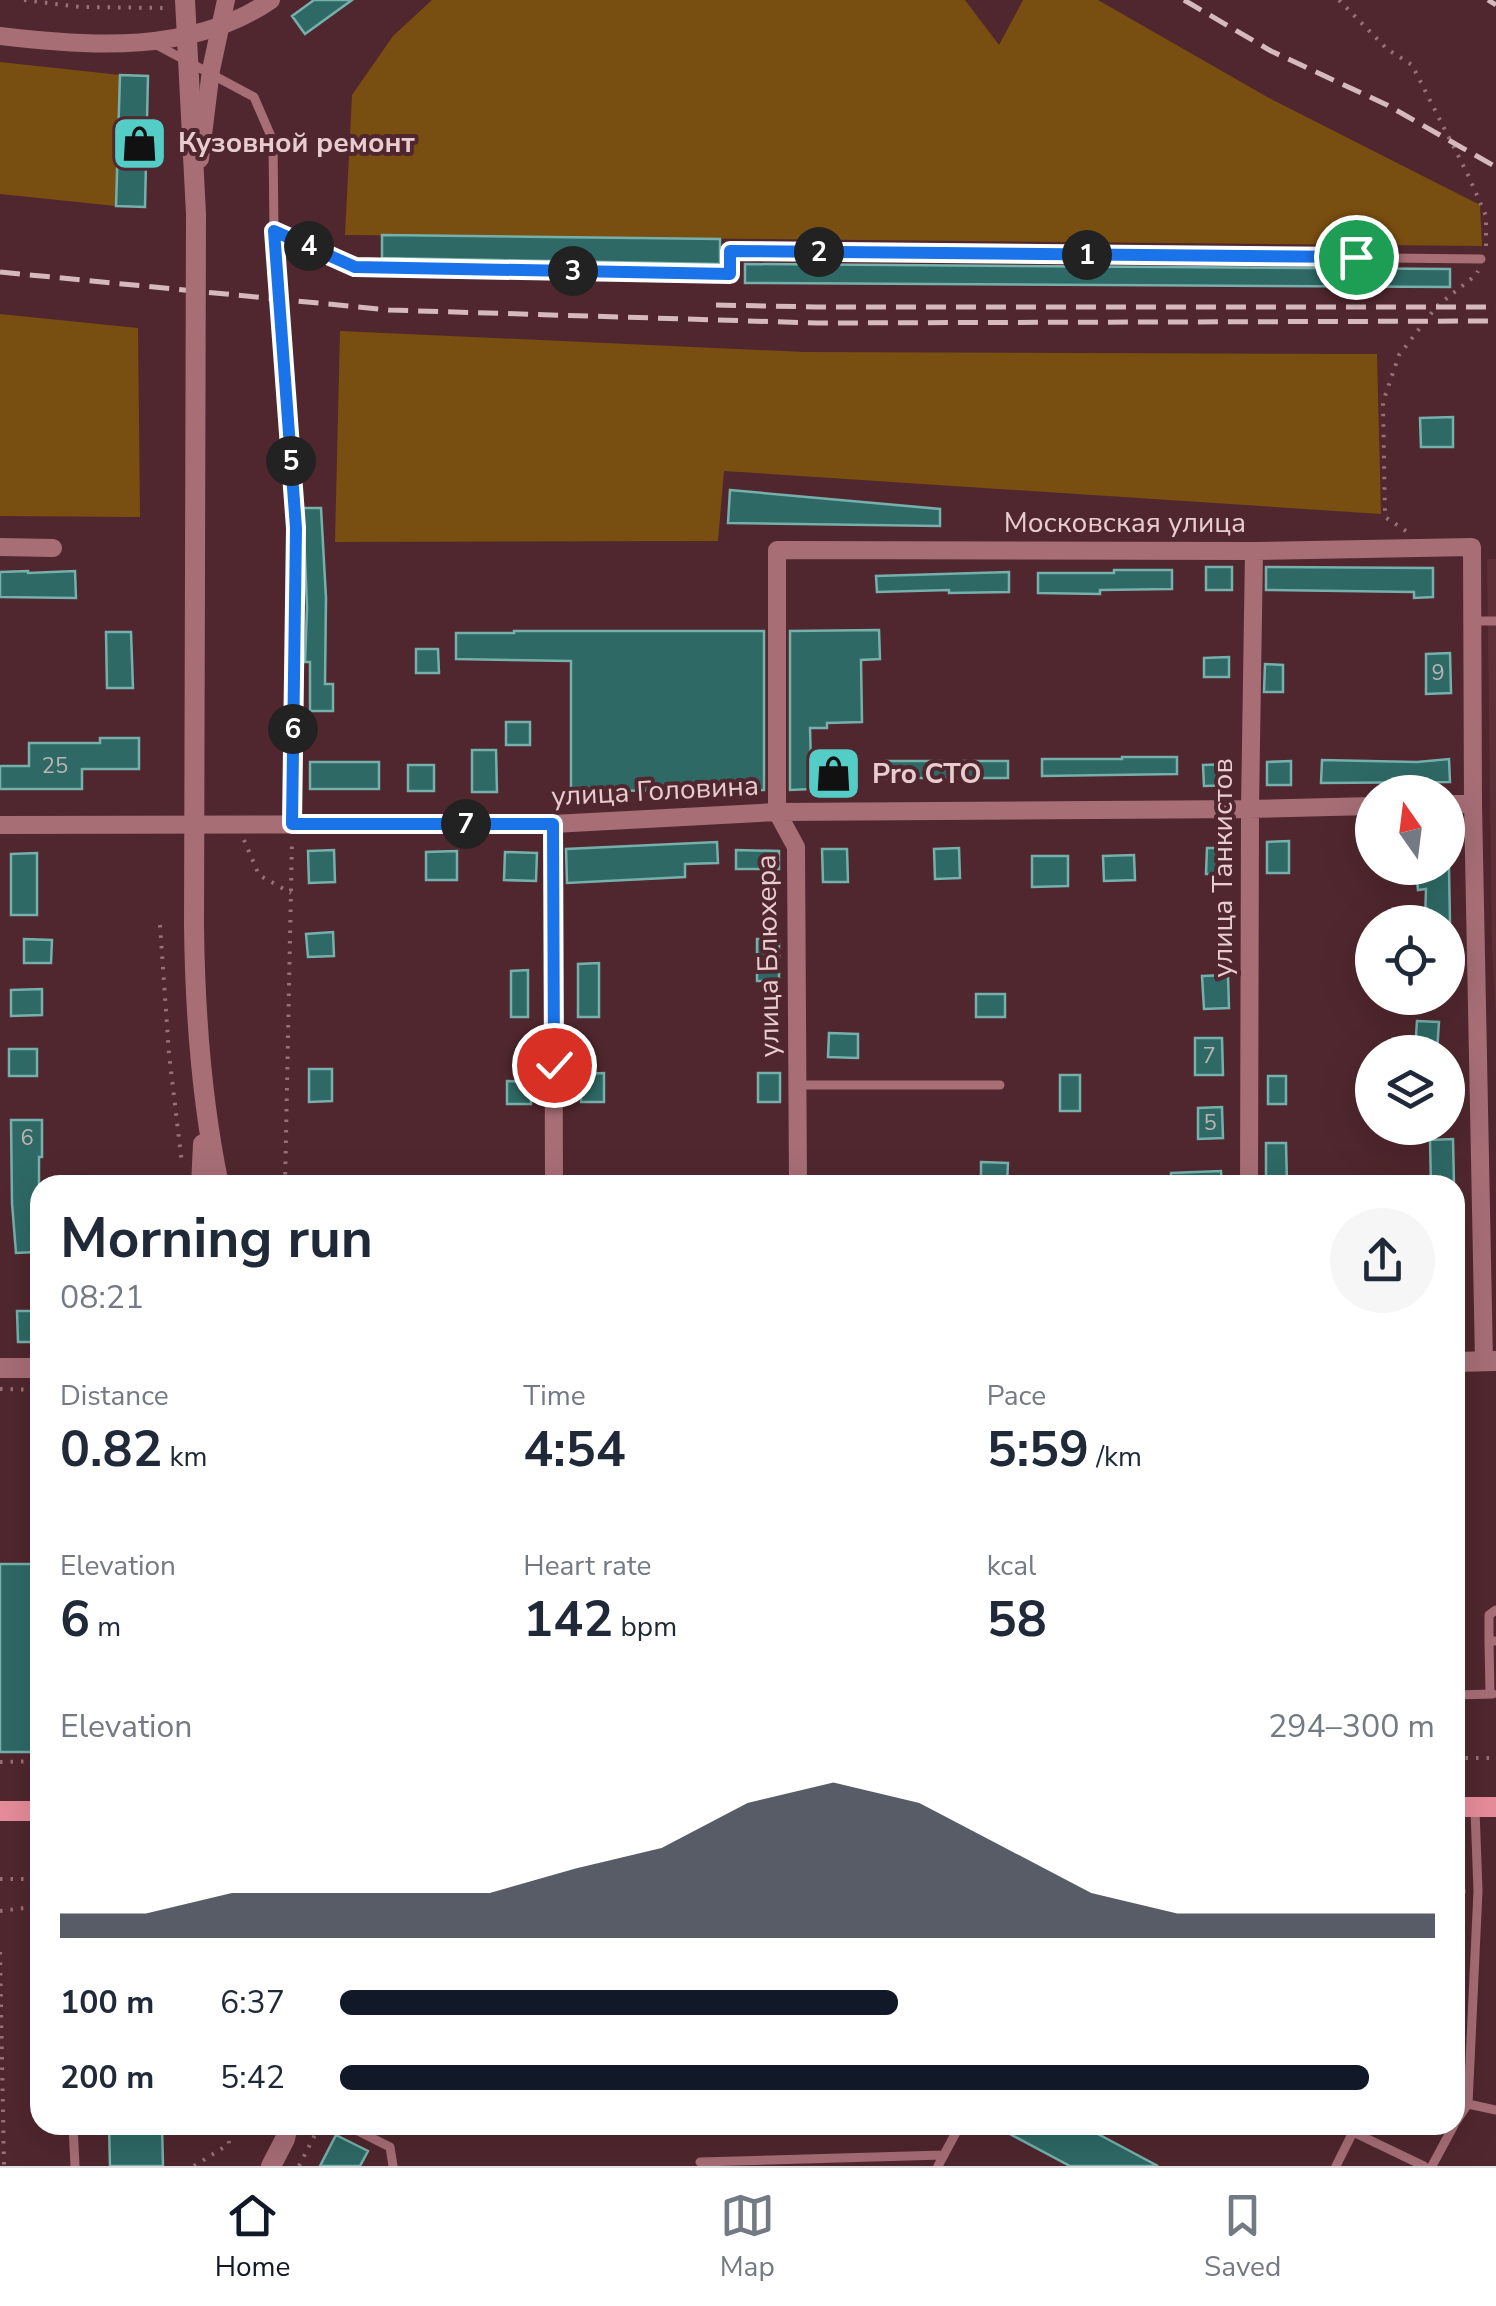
<!DOCTYPE html>
<html lang="en">
<head>
<meta charset="utf-8">
<style>
  body { margin:0; font-family:"Nunito Sans",sans-serif; background:#f6f6f7; color:#1f2937; height:100vh; display:flex; flex-direction:column; font-size:38px; white-space:nowrap }
  * { box-sizing:border-box; margin:0 }
  p { font-size:32px; color:#747a83 }
  .icon { flex:none; width:55px; height:55px; fill:none; stroke:currentColor; stroke-width:2; stroke-linecap:round; stroke-linejoin:round }
  .map { position:relative; flex:1; overflow:hidden }
  .drawer { position:absolute; left:30px; top:1175px; width:1435px; height:960px; display:flex; flex-direction:column; background:#fff; border-radius:30px; box-shadow:0 10px 40px #0002 }
  .drawer>* { flex:none }
  .needle { width:65px; rotate:346deg }
  .controls { position:absolute; left:1355px; top:775px; display:grid; gap:20px }
  .controls a { display:grid; place-items:center; width:110px; height:110px; border-radius:50%; background:#fff; box-shadow:0 10px 40px #0002; font-size:50px }
  .pin { position:absolute; display:grid; place-items:center; width:85px; height:85px; color:#fff; margin:-42px; border:5px solid #fff; border-radius:50%; box-shadow:0 2px 10px #0007 }
  .km { position:absolute; width:50px; height:50px; margin:-25px; border-radius:50%; background:#222; color:#fff; font-size:28px; line-height:50px; text-align:center }
  .round { display:grid; place-items:center; flex:none; width:105px; height:105px; border-radius:52px; background:#f6f6f7 }
  .head { display:flex; align-items:center; justify-content:space-between; height:170px; padding:0 30px }
  h1 { font-size:55px; font-weight:700; line-height:75px }
  .stats { display:grid; grid-template-columns:repeat(3,1fr); gap:15px; height:170px; padding:10px 30px }
  .stats div { display:grid; align-content:center }
  .stats b { font-size:50px; font-weight:700 }
  .stats small { font-size:28px; font-weight:400 }
  .stats p { font-size:28px }
  .chart { height:280px; padding:20px 30px }
  .chart p { display:flex; justify-content:space-between }
  .chart svg { width:100%; height:180px; margin-top:10px; fill:#111827; opacity:.7 }
  ul { padding:0 30px; list-style:none; font-size:32px }
  li { display:grid; grid-template-columns:160px 120px 1fr; align-items:center; height:75px }
  li i { height:25px; border-radius:12px; background:#111827 }
  .tab-bar { display:flex; justify-content:space-around; align-items:center; height:140px; border-top:2px solid #e0e1e3; background:#fff; font-size:28px; color:#747a83 }
  .tab-bar a { display:grid; justify-items:center; gap:5px }
  .tab-bar .current { color:#111827 }
  .map>svg:first-child { display:block }
  .built { fill:#5f2f38 }
  .green { fill:#794e11 }
  .building { fill:#2e6965; stroke:#76b0ac; stroke-width:2.5 }
  .lines { fill:none; stroke-linecap:round; stroke-linejoin:round }
  .path { stroke:#957277; stroke-width:4; stroke-dasharray:2.5 8; stroke-linecap:butt }
  .service { stroke:#a76e76; stroke-width:9 }
  .minor { stroke:#a76e76; stroke-width:18 }
  .tertiary { stroke:#a76e76; stroke-width:20 }
  .secondary { stroke:#e78c9a; stroke-width:20 }
  .rail { stroke:#d6b9bc; stroke-width:5; stroke-dasharray:20 10; stroke-linecap:butt }
  .minor-bridge { stroke:#a76e76; stroke-width:18 }
  .tertiary-bridge { stroke:#a76e76; stroke-width:20 }
  .route-casing { stroke:#fff; stroke-width:20 }
  .route { stroke:#1a73e8; stroke-width:12 }
  .labels { text-anchor:middle; dominant-baseline:central; stroke-width:8; stroke-linejoin:round; paint-order:stroke }
  .number-label { font-size:22px; fill:#bab4b5 }
  .poi-label { font-size:28px; font-weight:bold; fill:#e8cdd0; stroke:#50272e; text-anchor:start }
  .street-label { font-size:28px; fill:#e8cdd0; stroke:#50272e }
</style>
</head>
<body>
<div class="map">
<svg width="1496" height="2166" viewBox="0 0 1496 2166">
  <rect width="100%" height="100%" fill="#50272e"/>
  <!-- built -->
  <path class="built" d="M 1487,559 L 1496,559 L 1496,1013 L 1492,948 Z"/>
  <!-- green -->
  <path class="green" d="M 432,0 L 965,0 L 999,45 L 1023,0 L 1098,0 L 1269,98 L 1480,205 L 1482,246 L 345,235 L 352,95 L 393,36 Z
    M 0,62 L 120,75 L 116,206 L 0,194 Z
    M 0,314 L 138,328 L 140,517 L 0,516 Z
    M 340,331 L 804,352 L 1377,354 L 1381,514 L 724,471 L 718,541 L 335,542 Z"/>
  <!-- building -->
  <path class="building" d="M 314,0 L 352,0 L 305,34 L 292,16 Z
    M 120,75 L 148,76 L 145,207 L 116,206 Z
    M 382,235 L 720,239 L 720,264 L 382,258 Z
    M 745,264 L 1450,269 L 1450,287 L 745,283 Z
    M 1453,417 L 1453,447 L 1421,447 L 1420,418 Z
    M 730,490 L 940,509 L 940,526 L 728,523 Z
    M 303,508 L 321,508 L 326,598 L 325,684 L 333,684 L 333,711 L 310,711 L 310,662 L 305,662 L 307,607 Z
    M 1206,567 L 1232,567 L 1232,590 L 1206,590 Z
    M 1266,567 L 1433,568 L 1433,597 L 1414,598 L 1414,592 L 1266,590 Z
    M 1114,570 L 1172,570 L 1172,589 L 1100,590 L 1100,594 L 1038,593 L 1038,573 L 1114,573 Z
    M 28,571 L 28,573 L 75,571 L 76,598 L 0,597 L 0,572 Z
    M 1009,572 L 1009,592 L 949,593 L 949,590 L 877,592 L 876,576 Z
    M 879,630 L 880,659 L 861,660 L 862,722 L 827,723 L 827,728 L 810,728 L 811,763 L 844,762 L 844,782 L 811,783 L 811,789 L 790,790 L 790,631 Z
    M 514,631 L 764,631 L 764,790 L 571,791 L 571,661 L 456,659 L 456,633 L 514,633 Z
    M 106,632 L 131,632 L 133,688 L 107,688 Z
    M 416,649 L 438,649 L 439,673 L 416,673 Z
    M 1450,653 L 1451,693 L 1426,694 L 1426,654 Z
    M 1229,657 L 1229,677 L 1204,677 L 1204,658 Z
    M 1265,664 L 1283,665 L 1283,692 L 1264,692 Z
    M 506,722 L 530,722 L 530,745 L 506,745 Z
    M 100,738 L 139,738 L 139,769 L 82,769 L 82,789 L 0,789 L 0,766 L 29,766 L 29,743 L 100,743 Z
    M 472,750 L 496,750 L 497,792 L 472,792 Z
    M 1122,757 L 1177,757 L 1177,774 L 1042,776 L 1042,759 L 1122,759 Z
    M 1449,759 L 1450,782 L 1321,783 L 1322,760 L 1417,762 Z
    M 876,761 L 1008,761 L 1008,778 L 876,778 Z
    M 1291,761 L 1291,785 L 1267,785 L 1267,762 Z
    M 310,762 L 379,762 L 379,789 L 310,789 Z
    M 1232,764 L 1233,785 L 1204,786 L 1203,765 Z
    M 408,765 L 434,765 L 434,791 L 408,791 Z
    M 1289,841 L 1289,873 L 1267,873 L 1267,842 Z
    M 717,842 L 718,863 L 685,864 L 685,877 L 567,883 L 566,849 Z
    M 959,848 L 960,878 L 935,879 L 934,849 Z
    M 1207,848 L 1228,848 L 1227,874 L 1206,874 Z
    M 822,849 L 847,849 L 848,882 L 823,882 Z
    M 334,850 L 335,882 L 309,883 L 308,851 Z
    M 736,850 L 779,851 L 779,869 L 736,869 Z
    M 457,851 L 457,880 L 426,880 L 426,852 Z
    M 505,852 L 537,853 L 536,881 L 504,880 Z
    M 37,853 L 37,915 L 11,915 L 11,854 Z
    M 1134,855 L 1135,880 L 1104,881 L 1103,856 Z
    M 1032,856 L 1068,856 L 1068,886 L 1032,887 Z
    M 1416,868 L 1449,868 L 1450,922 L 1425,922 L 1426,889 L 1418,890 Z
    M 333,932 L 334,956 L 308,957 L 306,934 Z
    M 24,939 L 52,940 L 51,963 L 24,963 Z
    M 757,939 L 779,939 L 779,981 L 757,981 Z
    M 599,963 L 599,1017 L 578,1017 L 578,964 Z
    M 528,970 L 528,1017 L 511,1017 L 511,971 Z
    M 1228,975 L 1229,1008 L 1204,1009 L 1202,976 Z
    M 42,989 L 42,1015 L 11,1016 L 11,990 Z
    M 976,994 L 1005,994 L 1005,1017 L 976,1017 Z
    M 1417,1021 L 1439,1022 L 1437,1052 L 1415,1052 Z
    M 829,1033 L 858,1034 L 858,1058 L 828,1057 Z
    M 1195,1038 L 1222,1038 L 1223,1075 L 1195,1075 Z
    M 9,1049 L 37,1049 L 37,1076 L 9,1076 Z
    M 309,1069 L 332,1069 L 332,1101 L 309,1102 Z
    M 604,1073 L 604,1102 L 581,1102 L 581,1074 Z
    M 758,1073 L 780,1073 L 780,1102 L 758,1102 Z
    M 1060,1075 L 1080,1075 L 1080,1111 L 1060,1111 Z
    M 1268,1076 L 1286,1076 L 1286,1104 L 1268,1104 Z
    M 507,1081 L 531,1082 L 531,1104 L 507,1104 Z
    M 1222,1107 L 1223,1138 L 1198,1139 L 1198,1108 Z
    M 11,1120 L 42,1120 L 42,1157 L 39,1157 L 39,1203 L 34,1203 L 36,1252 L 16,1253 L 12,1203 Z
    M 1453,1139 L 1454,1185 L 1431,1185 L 1430,1140 Z
    M 1266,1143 L 1286,1143 L 1287,1184 L 1266,1184 Z
    M 981,1162 L 1008,1163 L 1007,1184 L 981,1184 Z
    M 1221,1171 L 1222,1185 L 1171,1185 L 1171,1173 Z
    M 17,1311 L 37,1311 L 37,1342 L 18,1342 Z
    M 0,1564 L 32,1564 L 34,1752 L 0,1752 Z
    M 109,2125 L 162,2125 L 163,2166 L 110,2166 Z
    M 993,2125 L 1081,2125 L 1158,2166 L 1070,2166 Z
    M 336,2135 L 368,2151 L 360,2166 L 320,2166 Z"/>
  <g class="lines">
    <!-- path -->
    <path class="path" d="M 24,0 L 80,7 L 166,8
      M 1339,0 L 1387,49 L 1412,65 L 1469,177 L 1486,216 L 1486,248
      M 275,246 L 296,529 L 293,805
      M 1406,531 L 1385,517 L 1383,402 L 1399,355 L 1437,306 L 1476,275 L 1478,271
      M 244,840 L 259,875 L 291,893
      M 160,925 L 169,1054 L 182,1164
      M 285,1185 L 292,840
      M 0,1389 L 40,1390
      M 1455,1758 L 1496,1758
      M 0,1762 L 40,1761
      M 0,1879 L 40,1879
      M 1455,1891 L 1466,1891
      M 0,1911 L 40,1906
      M 0,1952 L 4,2166
      M 194,2166 L 229,2144 L 228,2125
      M 299,2166 L 320,2125"/>
    <!-- service -->
    <path class="service" d="M 155,44 L 254,97 L 273,141 L 274,231 L 355,267 L 730,274 L 730,251 L 1481,259
      M 1473,621 L 1496,621
      M 798,1085 L 1000,1085
      M 1489,1641 L 1489,1615 L 1496,1610
      M 1490,1694 L 1489,1641 L 1496,1641
      M 1455,1695 L 1493,1694
      M 1468,2104 L 1496,2110
      M 1455,2123 L 1468,2104 L 1478,1891 L 1475,1810
      M 73,2125 L 75,2166
      M 346,2125 L 390,2147 L 393,2166
      M 408,2125 L 411,2128 L 747,2125
      M 1353,2132 L 1424,2166
      M 700,2162 L 943,2155
      M 938,2166 L 960,2125
      M 1336,2166 L 1353,2132 L 1338,2125
      M 1432,2166 L 1454,2125"/>
    <!-- minor -->
    <path class="minor" d="M 0,36 C 89,47 193,54 271,0
      M 0,547 L 53,548
      M 1448,804 L 1473,804
      M 553,824 L 554,1185
      M 0,825 L 553,824 L 777,812 L 1250,809 L 1372,806
      M 798,1185 L 796,847 L 777,812 L 777,550 L 1254,551 L 1472,547 L 1473,804 L 1484,1361
      M 1249,1185 L 1250,809 L 1254,551"/>
    <!-- tertiary -->
    <path class="tertiary" d="M 194,925 C 195,1013 201,1099 219,1185
      M 201,1185 L 203,1144
      M 1455,1362 L 1496,1361
      M 0,1368 L 40,1368
      M 271,2166 L 285,2139 L 288,2125"/>
    <!-- secondary -->
    <path class="secondary" d="M 1455,1807 L 1496,1807
      M 0,1811 L 40,1811"/>
    <!-- rail -->
    <path class="rail" d="M 1184,0 L 1271,51 L 1387,105 L 1496,167
      M 1488,0 L 1496,5
      M 0,272 L 389,310 L 817,323 L 1496,321
      M 716,305 L 815,307 L 1496,307"/>
    <!-- minor-bridge -->
    <path class="minor-bridge" d="M 200,159 L 211,70 L 226,0"/>
    <!-- tertiary-bridge -->
    <path class="tertiary-bridge" d="M 185,0 L 196,214 L 194,925"/>
  </g>
  <g class="lines">
    <defs>
      <path id="route" d="M 554,1065 L 553,824 L 292,824 L 296,528 L 274,231 L 355,267 L 730,274 L 730,251 L 1356,257"/>
    </defs>
    <!-- route casing -->
    <use href="#route" class="route-casing"/>
    <!-- route -->
    <use href="#route" class="route"/>
  </g>
  <!-- icons -->
  <defs>
    <symbol id="shop-square" viewBox="-11 -11 22 22"><rect x="-9" y="-9" width="18" height="18" rx="4" fill="#54cdc7" stroke="#50272e"/><path d="M-5-2.5h2.3a2.7 3.5 0 0 1 5.4 0H5L5.5 6h-11ZM-1.5-2.5h3a1.5 2.3 0 0 0-3 0Z" fill="#111"/></symbol>
  </defs>
  <g fill-rule="evenodd">
    <use href="#shop-square" x="108" y="112" width="63" height="63"/>
    <use href="#shop-square" x="802" y="742" width="63" height="63"/>
  </g>
  <g class="labels">
    <!-- number labels -->
    <g class="number-label">
      <text x="1438" y="673">9</text>
      <text x="55" y="766">25</text>
      <text x="1209" y="1056">7</text>
      <text x="1210" y="1123">5</text>
      <text x="27" y="1138">6</text>
    </g>
    <!-- poi labels -->
    <g class="poi-label">
      <text x="178" y="143">Кузовной ремонт</text>
      <text x="872" y="774">Pro СТО</text>
    </g>
    <!-- street labels -->
    <g class="street-label">
      <text x="1125" y="523">Московская улица</text>
      <text transform="translate(655 791) rotate(-3)">улица Головина</text>
      <text transform="translate(1223 868) rotate(-90)">улица Танкистов</text>
      <text transform="translate(768 956) rotate(-91)">улица Блюхера</text>
    </g>
  </g>
</svg>
<div class="controls">
<a><svg class="needle" viewBox="-14 -14 28 28"><path d="M0-13l5 13h-10z" fill="#e53935"/><path d="M0 13l5-13h-10z" fill="#747a83"/></svg></a>
<a><svg class="icon" aria-label="locate" viewBox="0 0 24 24"><circle cx="12" cy="12" r="6"/><path d="M12 2v4M12 18v4M2 12h4M18 12h4"/></svg></a>
<a><svg class="icon" aria-label="layers" viewBox="0 0 24 24"><path d="M12 4l9 5-9 5-9-5zM3 14l9 5 9-5"/></svg></a>
</div>
<div class="pin" style="left:1356px;top:257px;background:#1e9e55"><svg class="icon" aria-label="arrive" viewBox="0 0 24 24"><path d="M6 21V4h12l-3 4 3 4H6"/></svg></div>
<div class="pin" style="left:554px;top:1065px;background:#d93025"><svg class="icon" aria-label="check" viewBox="0 0 24 24"><path d="M5 12l5 5 9-10"/></svg></div>
<b class="km" style="left:1087px;top:255px">1</b>
<b class="km" style="left:819px;top:252px">2</b>
<b class="km" style="left:573px;top:271px">3</b>
<b class="km" style="left:309px;top:246px">4</b>
<b class="km" style="left:291px;top:461px">5</b>
<b class="km" style="left:293px;top:729px">6</b>
<b class="km" style="left:466px;top:824px">7</b>
<section class="drawer">
<div class="head"><div><h1>Morning run</h1><p>08:21</p></div><a class="round"><svg class="icon" aria-label="share" viewBox="0 0 24 24"><path d="M12 15V3M7 8l5-5 5 5M5 13v7h14v-7"/></svg></a></div>
<div class="stats">
<div><p>Distance</p><b>0.82<small> km</small></b></div>
<div><p>Time</p><b>4:54</b></div>
<div><p>Pace</p><b>5:59<small> /km</small></b></div>
</div>
<div class="stats">
<div><p>Elevation</p><b>6<small> m</small></b></div>
<div><p>Heart rate</p><b>142<small> bpm</small></b></div>
<div><p>kcal</p><b>58</b></div>
</div>
<div class="chart"><p><span>Elevation</span>294–300 m</p>
<svg viewBox="0 0 160 44" preserveAspectRatio="none"><path d="M0 44V38L10 38L20 33L30 33L40 33L50 33L60 27L70 22L80 11L90 6L100 11L110 22L120 33L130 38L140 38L150 38L160 38V44z"/></svg>
</div>
<ul>
<li><b>100 m</b>6:37<i style="width:51%"></i></li>
<li><b>200 m</b>5:42<i style="width:94%"></i></li>
</ul>
</section>
</div>
<nav class="tab-bar">
<a class="current"><svg class="icon" aria-label="home" viewBox="0 0 24 24"><path d="M3 11l9-7 9 7M6 9v11h12V9"/></svg>Home</a>
<a><svg class="icon" aria-label="map" viewBox="0 0 24 24"><path d="M3 6l6-2 6 2 6-2v14l-6 2-6-2-6 2zM9 4v14M15 6v14"/></svg>Map</a>
<a><svg class="icon" aria-label="saved" viewBox="0 0 24 24"><path d="M7 4h10v16l-5-4-5 4z"/></svg>Saved</a>
</nav>
</body>
</html>
